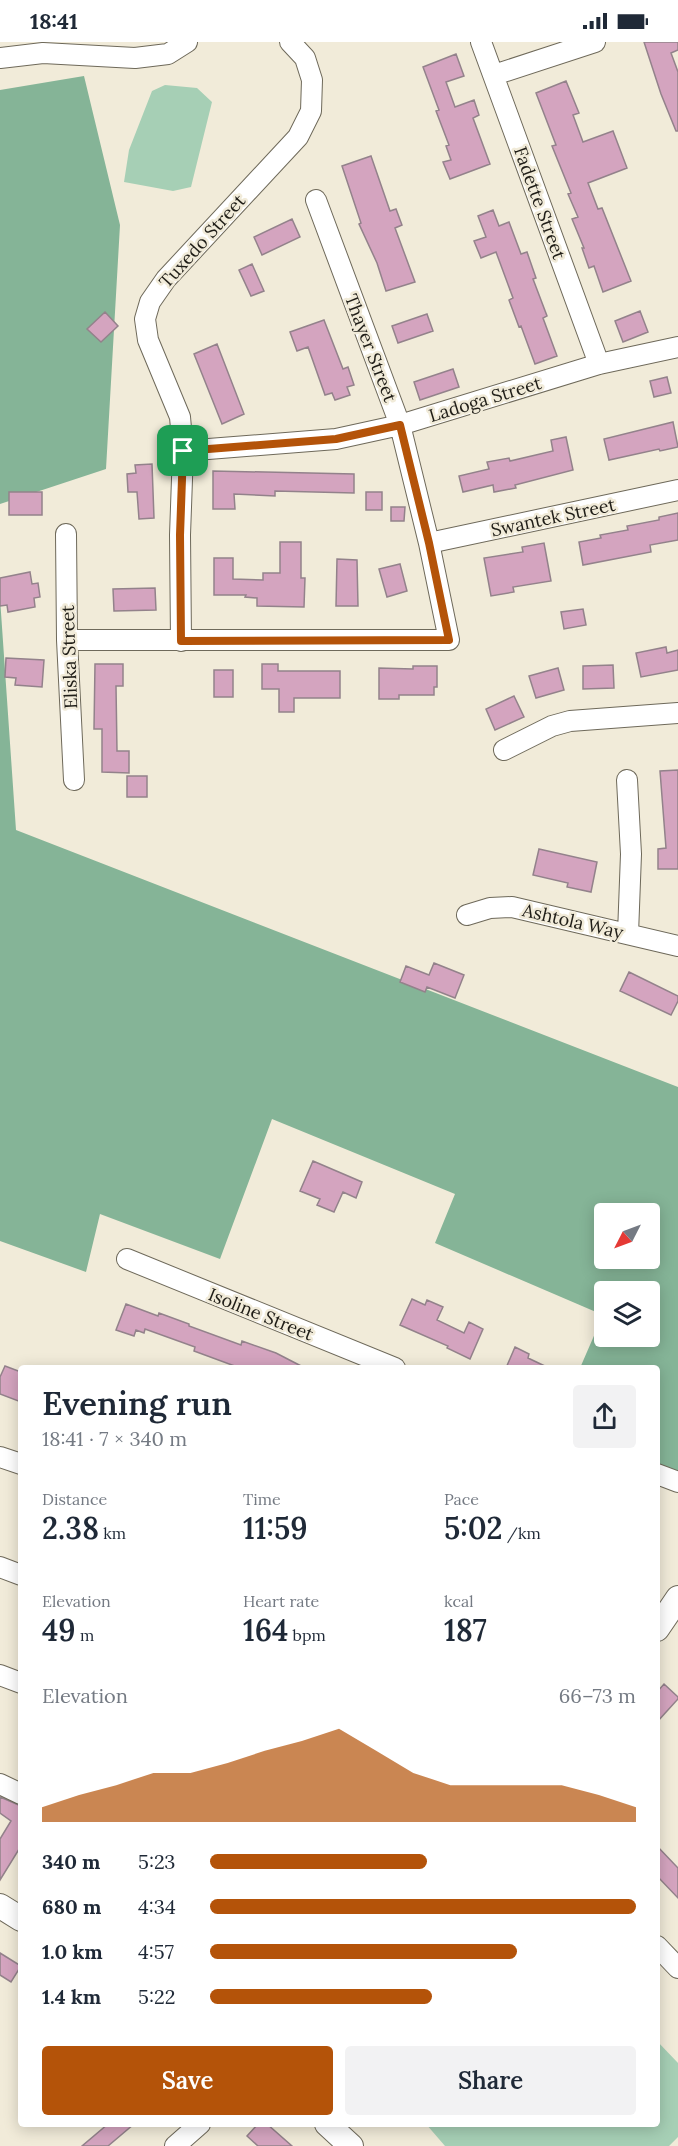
<!DOCTYPE html>
<html lang="en">
<head>
<meta charset="utf-8">
<style>
  body { margin:0; font-family:Lora,serif; background:#f2f2f3; color:#1f2937; height:100vh; display:flex; flex-direction:column; font-size:22px; white-space:nowrap }
  * { box-sizing:border-box; margin:0 }
  p { font-size:20px; color:#747a83 }
  .icon { flex:none; width:33px; height:33px; fill:none; stroke:currentColor; stroke-width:2; stroke-linecap:round; stroke-linejoin:round }
  .map { position:relative; flex:1; overflow:hidden }
  .details { position:absolute; left:18px; top:1323px; width:642px; height:762px; display:flex; flex-direction:column; background:#fff; border-radius:6px; box-shadow:0 3px 15px #0003 }
  .details>* { flex:none }
  .needle { width:39px; rotate:228deg }
  .controls { position:absolute; left:594px; top:1161px; display:grid; gap:12px }
  .controls a { display:grid; place-items:center; width:66px; height:66px; border-radius:6px; background:#fff; box-shadow:0 3px 15px #0003; font-size:30px }
  .pin { position:absolute; display:grid; place-items:center; width:51px; height:51px; color:#fff; margin:-26px; border-radius:12px; box-shadow:0 3px 9px #0006 }
  .round { display:grid; place-items:center; flex:none; width:63px; height:63px; border-radius:6px; background:#f2f2f3 }
  .head { display:flex; align-items:center; justify-content:space-between; height:102px; padding:0 24px }
  h1 { font-size:33px; font-weight:600; line-height:45px }
  .metrics { display:grid; grid-template-columns:repeat(3,1fr); gap:9px; height:102px; padding:6px 24px }
  .metrics div { display:grid; align-content:center }
  .metrics b { font-size:30px; font-weight:600 }
  .metrics small { font-size:16px; font-weight:400 }
  .metrics p { font-size:16px }
  .chart { height:168px; padding:12px 24px }
  .chart p { display:flex; justify-content:space-between }
  .chart svg { width:100%; height:108px; margin-top:6px; fill:#b45309; opacity:.7 }
  .action { display:flex; gap:12px; margin-top:auto; padding:12px 24px }
  .action a { flex:1; height:69px; border-radius:6px; background:#b45309; color:#fff; font-size:24px; font-weight:600; line-height:69px; text-align:center }
  .action a+a { background:#f2f2f3; color:#1f2937 }
  ul { padding:0 24px; list-style:none; font-size:20px }
  li { display:grid; grid-template-columns:96px 72px 1fr; align-items:center; height:45px }
  li i { height:15px; border-radius:8px; background:#b45309 }
  .status { display:flex; justify-content:space-between; align-items:center; height:42px; padding:0 30px; background:#fff; direction:ltr }
  .status svg { height:16px; fill:currentColor }
  .map>svg:first-child { display:block }
  .green { fill:#a6cfb5 }
  .forest { fill:#85b497; fill-rule:evenodd }
  .building { fill:#d4a4bf; stroke:#93828b; stroke-width:1.5 }
  .lines { fill:none; stroke-linecap:round; stroke-linejoin:round }
  .minor-casing { stroke:#6e695a; stroke-width:22 }
  .tertiary-casing { stroke:#6e695a; stroke-width:26 }
  .minor { stroke:#fff; stroke-width:20 }
  .tertiary { stroke:#fff; stroke-width:24 }
  .route-casing { stroke:#fff; stroke-width:12 }
  .route { stroke:#b45309; stroke-width:8 }
  .labels { text-anchor:middle; dominant-baseline:central; stroke-width:5; stroke-linejoin:round; paint-order:stroke }
  .street-label { font-size:18px; fill:#1f1d17; stroke:#f1ebd9 }
</style>
</head>
<body>
<div class="status"><b>18:41</b><svg viewBox="0 0 49 12"><path d="M0 12V9h3v3zM5 12V6h3v6zM10 12V3h3v9zM15 12V0h3v12zM26 1h20v11H26zM47 4h2v5h-2z"/></svg></div>
<div class="map">
<svg width="678" height="2104" viewBox="0 0 678 2104">
  <rect width="100%" height="100%" fill="#f1ebd9"/>
  <!-- green -->
  <path class="green" d="M 165,43 L 197,46 L 212,60 L 191,145 L 173,149 L 124,140 L 129,108 L 152,49 Z
    M 657,1999 L 678,2021 L 678,2095 L 669,2104 L 445,2104 L 426,2082 L 657,2082 Z"/>
  <!-- forest -->
  <path class="forest" d="M 84,34 L 120,183 L 106,427 L 0,462 L 0,48 Z
    M 0,556 L 16,788 L 678,1045 L 678,1434 L 657,1421 L 657,1326 L 580,1326 L 603,1273 L 435,1201 L 455,1152 L 272,1077 L 220,1217 L 100,1172 L 86,1230 L 0,1199 ZM 604,1172 L 650,1172 L 650,1216 L 604,1216 ZM 604,1250 L 650,1250 L 650,1294 L 604,1294 Z"/>
  <!-- building -->
  <path class="building" d="M 644,0 L 678,0 L 678,8 L 671,11 L 678,30 L 678,89 L 676,89 L 661,52 Z
    M 456,12 L 464,34 L 446,40 L 455,65 L 474,58 L 479,73 L 473,76 L 490,122 L 450,137 L 443,120 L 451,118 L 446,104 L 449,103 L 436,69 L 439,68 L 423,25 Z
    M 566,39 L 579,71 L 573,73 L 583,100 L 613,89 L 627,126 L 588,141 L 598,167 L 602,166 L 631,239 L 603,250 L 594,224 L 589,226 L 582,206 L 584,206 L 572,177 L 578,175 L 568,152 L 571,151 L 552,104 L 556,103 L 536,51 Z
    M 371,114 L 390,169 L 396,167 L 402,183 L 395,186 L 415,240 L 386,249 L 377,221 L 359,182 L 361,181 L 342,124 Z
    M 493,168 L 499,184 L 509,180 L 521,212 L 527,210 L 536,236 L 533,237 L 547,274 L 543,276 L 557,314 L 535,322 L 521,284 L 519,285 L 509,258 L 513,256 L 496,210 L 481,216 L 474,199 L 486,195 L 478,174 Z
    M 292,177 L 300,195 L 262,213 L 254,195 Z
    M 252,222 L 264,249 L 251,254 L 239,228 Z
    M 640,269 L 648,290 L 623,300 L 615,279 Z
    M 105,270 L 118,284 L 101,300 L 87,287 Z
    M 427,272 L 433,289 L 398,301 L 392,284 Z
    M 324,278 L 343,327 L 348,325 L 354,343 L 347,345 L 350,353 L 335,358 L 332,351 L 325,353 L 308,305 L 297,309 L 290,290 Z
    M 217,302 L 244,372 L 222,382 L 194,312 Z
    M 453,327 L 459,345 L 420,358 L 414,340 Z
    M 667,335 L 671,351 L 654,355 L 650,339 Z
    M 673,380 L 678,405 L 660,409 L 659,407 L 609,418 L 604,397 Z
    M 566,395 L 573,428 L 515,443 L 516,446 L 494,450 L 493,443 L 463,450 L 459,434 L 489,427 L 487,420 L 509,416 L 510,419 L 553,409 L 551,398 Z
    M 152,422 L 154,476 L 139,477 L 137,450 L 128,450 L 127,432 L 136,431 L 135,423 Z
    M 213,429 L 354,432 L 354,451 L 275,449 L 275,454 L 234,452 L 235,467 L 213,467 Z
    M 9,450 L 42,450 L 42,473 L 9,473 Z
    M 366,450 L 382,450 L 382,468 L 366,468 Z
    M 391,465 L 405,465 L 404,479 L 391,479 Z
    M 678,471 L 678,498 L 650,503 L 651,510 L 583,523 L 579,500 L 601,496 L 600,493 L 628,488 L 627,484 L 659,478 L 659,475 Z
    M 280,500 L 301,500 L 301,536 L 305,536 L 304,565 L 257,564 L 257,556 L 245,555 L 246,553 L 214,553 L 214,516 L 233,516 L 233,537 L 263,538 L 263,531 L 280,531 Z
    M 544,501 L 551,539 L 513,545 L 514,550 L 491,554 L 484,516 L 523,510 L 522,505 Z
    M 337,517 L 357,518 L 358,564 L 336,564 Z
    M 400,522 L 407,549 L 387,555 L 379,527 Z
    M 30,530 L 32,542 L 38,541 L 40,555 L 34,556 L 35,565 L 8,570 L 7,563 L 0,564 L 0,536 Z
    M 155,546 L 156,568 L 114,569 L 113,547 Z
    M 583,567 L 586,583 L 564,587 L 561,570 Z
    M 666,605 L 667,611 L 678,608 L 678,628 L 641,635 L 636,611 Z
    M 6,616 L 44,618 L 42,645 L 15,643 L 16,636 L 5,635 Z
    M 95,622 L 123,622 L 123,644 L 116,644 L 117,709 L 129,709 L 129,731 L 102,730 L 102,687 L 94,687 Z
    M 262,622 L 278,622 L 278,629 L 340,629 L 340,656 L 294,656 L 294,670 L 279,670 L 279,647 L 262,647 Z
    M 613,623 L 614,646 L 583,647 L 583,624 Z
    M 413,624 L 437,624 L 437,645 L 434,645 L 434,653 L 399,653 L 399,657 L 379,657 L 379,626 L 413,627 Z
    M 558,626 L 564,648 L 536,656 L 529,634 Z
    M 214,628 L 233,628 L 233,655 L 214,655 Z
    M 514,654 L 524,675 L 495,688 L 486,667 Z
    M 678,728 L 678,827 L 658,827 L 658,807 L 666,806 L 660,729 Z
    M 127,734 L 147,734 L 147,755 L 127,755 Z
    M 539,807 L 597,820 L 591,850 L 567,845 L 568,841 L 533,833 Z
    M 434,921 L 464,933 L 455,956 L 427,945 L 425,950 L 400,940 L 406,924 L 429,933 Z
    M 629,930 L 678,954 L 678,959 L 671,973 L 620,949 Z
    M 313,1119 L 362,1140 L 356,1156 L 343,1150 L 334,1170 L 317,1163 L 320,1157 L 300,1149 Z
    M 412,1257 L 425,1263 L 427,1258 L 443,1265 L 437,1278 L 464,1291 L 469,1280 L 483,1287 L 470,1317 L 447,1306 L 448,1304 L 400,1283 Z
    M 126,1262 L 158,1274 L 159,1271 L 189,1282 L 189,1284 L 241,1303 L 242,1299 L 276,1311 L 305,1326 L 240,1326 L 194,1309 L 195,1305 L 145,1287 L 144,1291 L 136,1288 L 134,1294 L 116,1288 Z
    M 515,1305 L 529,1312 L 528,1316 L 549,1326 L 506,1326 Z
    M 5,1324 L 21,1330 L 21,1360 L 0,1352 L 0,1335 Z
    M 664,1642 L 678,1655 L 678,1657 L 657,1680 L 657,1650 Z
    M 0,1755 L 21,1764 L 21,1804 L 0,1838 L 0,1797 L 11,1779 L 0,1771 Z
    M 657,1804 L 678,1826 L 678,1856 L 657,1834 Z
    M 0,1911 L 21,1924 L 11,1940 L 0,1933 Z
    M 108,2082 L 134,2082 L 108,2104 L 82,2104 Z
    M 258,2082 L 267,2082 L 292,2104 L 258,2104 L 247,2094 Z"/>
  <g class="lines">
    <defs>
      <path id="minor" d="M 481,0 L 599,322
        M 0,16 L 43,11 L 135,16 L 168,12 L 187,0
        M 494,33 L 595,0
        M 183,409 L 336,397 L 400,383 L 599,322 L 678,305
        M 66,492 L 67,598 L 74,738
        M 429,501 L 678,448
        M 67,598 L 449,598 L 429,501 L 400,383 L 316,158
        M 181,599 L 180,493 L 183,409 L 180,375 L 148,298 L 145,277 L 150,260 L 166,237 L 298,95 L 311,69 L 312,38 L 305,16 L 290,0
        M 504,708 L 552,684 L 570,679 L 678,671
        M 627,738 L 631,812 L 628,892
        M 467,873 L 490,866 L 512,865 L 678,904
        M 127,1217 L 395,1326
        M 0,1415 L 21,1422
        M 657,1432 L 678,1440
        M 0,1525 L 21,1533
        M 0,1633 L 21,1641
        M 0,1742 L 21,1752
        M 657,1904 L 678,1926
        M 175,2104 L 200,2082"/>
      <path id="tertiary" d="M 657,1587 L 678,1556
        M 0,1864 L 21,1877
        M 327,2082 L 351,2104"/>
    </defs>
    <!-- minor casing -->
    <use href="#minor" class="minor-casing"/>
    <!-- tertiary casing -->
    <use href="#tertiary" class="tertiary-casing"/>
    <!-- minor -->
    <use href="#minor" class="minor"/>
    <!-- tertiary -->
    <use href="#tertiary" class="tertiary"/>
  </g>
  <g class="lines">
    <defs>
      <path id="route" d="M 400,383 L 429,501 L 449,598 L 181,599 L 180,493 L 183,409 L 336,397 Z"/>
    </defs>
    <!-- route casing -->
    <use href="#route" class="route-casing"/>
    <!-- route -->
    <use href="#route" class="route"/>
  </g>
  <g class="labels">
    <!-- street labels -->
    <g class="street-label">
      <text transform="translate(540 161) rotate(70)">Fadette Street</text>
      <text transform="translate(202 199) rotate(-48)">Tuxedo Street</text>
      <text transform="translate(371 306) rotate(69)">Thayer Street</text>
      <text transform="translate(485 357) rotate(-17)">Ladoga Street</text>
      <text transform="translate(553 475) rotate(-12)">Swantek Street</text>
      <text transform="translate(69 615) rotate(-92)">Eliska Street</text>
      <text transform="translate(573 879) rotate(13)">Ashtola Way</text>
      <text transform="translate(261 1272) rotate(22)">Isoline Street</text>
    </g>
  </g>
</svg>
<div class="controls">
<a><svg class="needle" viewBox="-14 -14 28 28"><path d="M0-13l5 13h-10z" fill="#e53935"/><path d="M0 13l5-13h-10z" fill="#747a83"/></svg></a>
<a><svg class="icon" aria-label="layers" viewBox="0 0 24 24"><path d="M12 4l9 5-9 5-9-5zM3 14l9 5 9-5"/></svg></a>
</div>
<div class="pin" style="left:183px;top:409px;background:#1e9e55"><svg class="icon" aria-label="arrive" viewBox="0 0 24 24"><path d="M6 21V4h12l-3 4 3 4H6"/></svg></div>
<section class="details">
<div class="head"><div><h1>Evening run</h1><p>18:41 · 7 × 340 m</p></div><a class="round"><svg class="icon" aria-label="share" viewBox="0 0 24 24"><path d="M12 15V3M7 8l5-5 5 5M5 13v7h14v-7"/></svg></a></div>
<div class="metrics">
<div><p>Distance</p><b>2.38<small> km</small></b></div>
<div><p>Time</p><b>11:59</b></div>
<div><p>Pace</p><b>5:02<small> /km</small></b></div>
</div>
<div class="metrics">
<div><p>Elevation</p><b>49<small> m</small></b></div>
<div><p>Heart rate</p><b>164<small> bpm</small></b></div>
<div><p>kcal</p><b>187</b></div>
</div>
<div class="chart"><p><span>Elevation</span>66–73 m</p>
<svg viewBox="0 0 160 44" preserveAspectRatio="none"><path d="M0 44V38L10 33L20 29L30 24L40 24L50 20L60 15L70 11L80 6L90 15L100 24L110 29L120 29L130 29L140 29L150 33L160 38V44z"/></svg>
</div>
<ul>
<li><b>340 m</b>5:23<i style="width:51%"></i></li>
<li><b>680 m</b>4:34<i style="width:100%"></i></li>
<li><b>1.0 km</b>4:57<i style="width:72%"></i></li>
<li><b>1.4 km</b>5:22<i style="width:52%"></i></li>
</ul>
<div class="action"><a>Save</a><a>Share</a></div>
</section>
</div>
</body>
</html>
